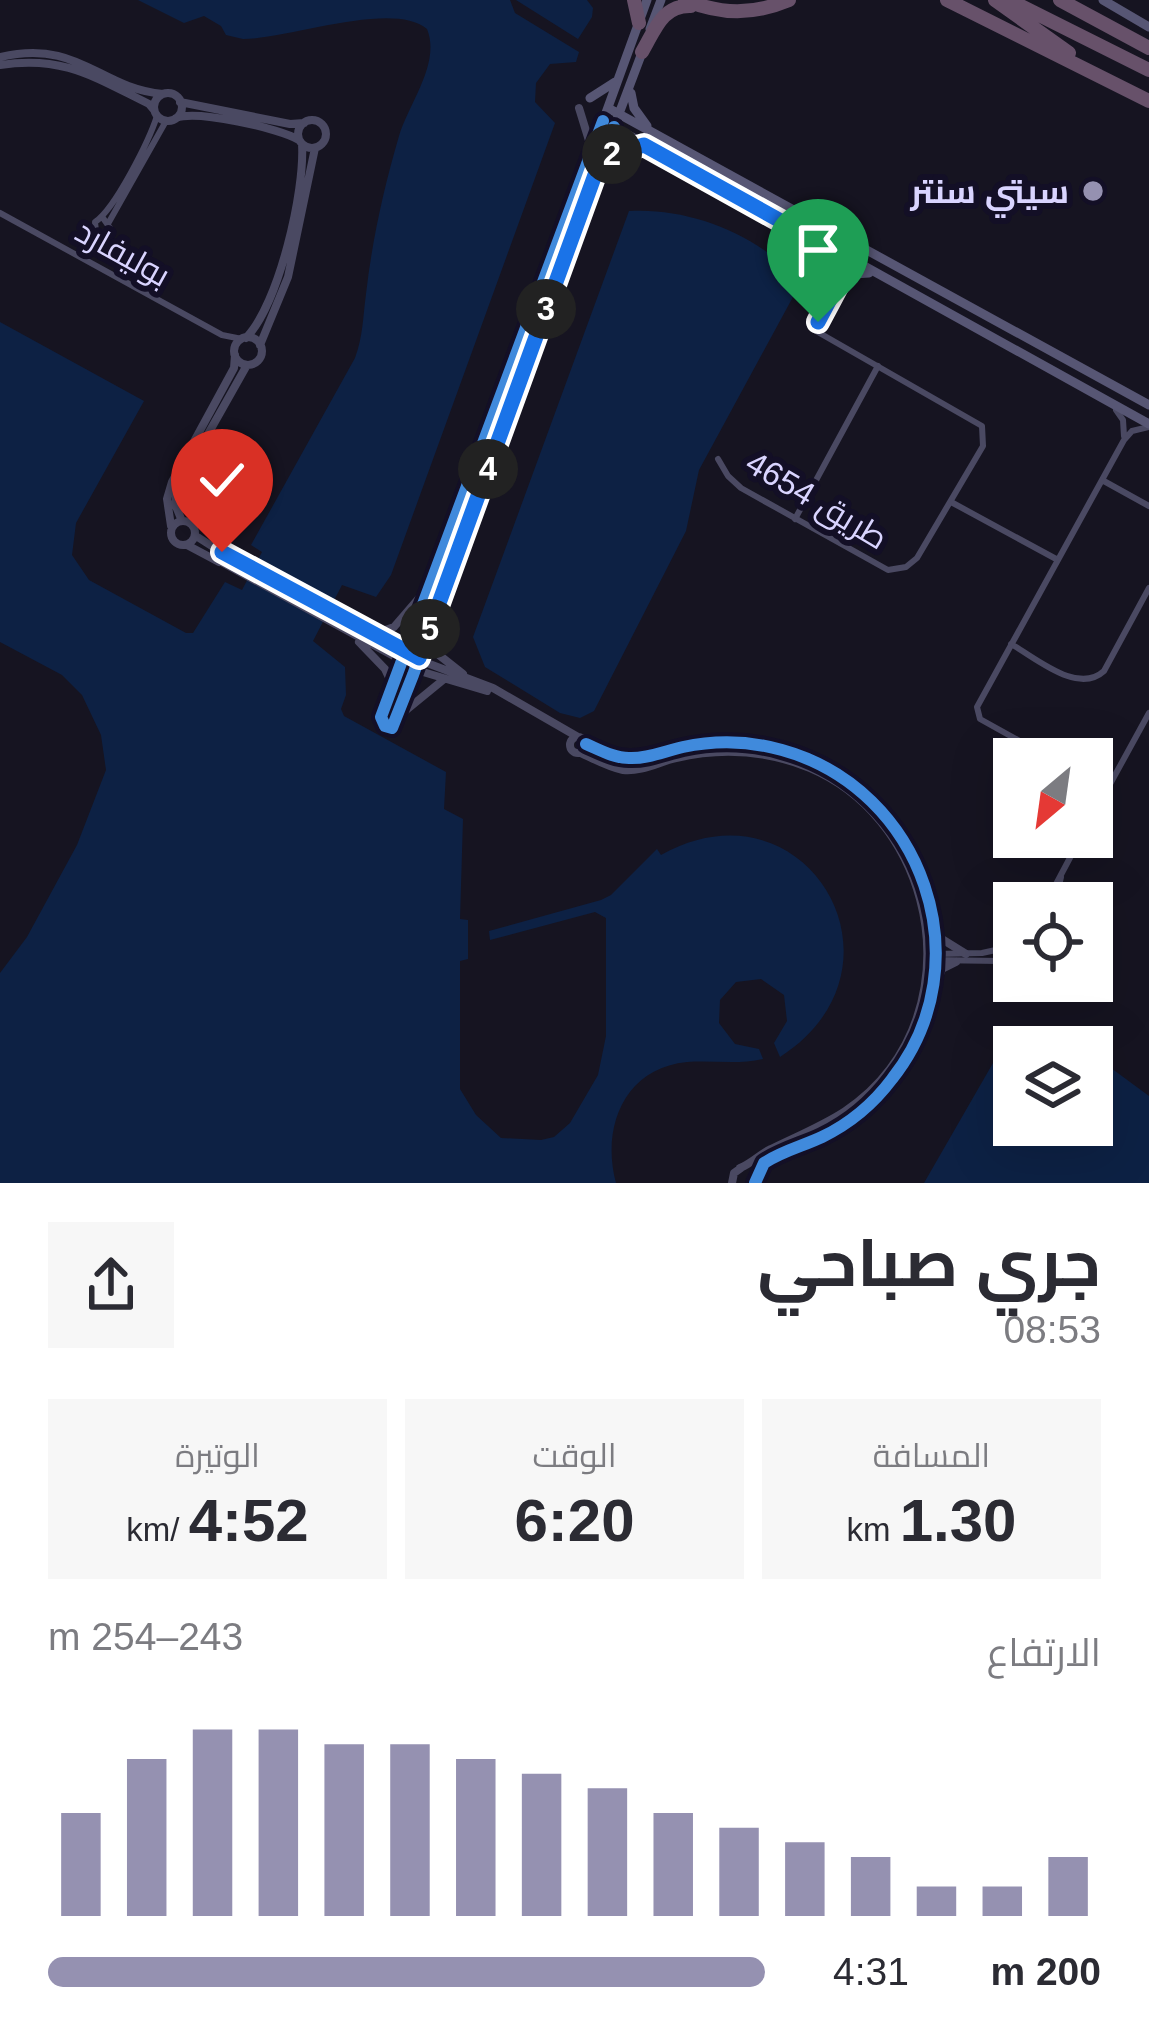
<!DOCTYPE html>
<html lang="ar">
<head>
<meta charset="utf-8">
<style>
  body { margin:0; font-family:Helvetica,Cairo,sans-serif; background:#f7f7f7; color:#2b2b33; direction:rtl; height:100vh; display:flex; flex-direction:column; font-size:45px; white-space:nowrap }
  * { box-sizing:border-box; margin:0 }
  p { font-size:39px; color:#7c7c81 }
  .icon { flex:none; width:66px; height:66px; fill:none; stroke:currentColor; stroke-width:2; stroke-linecap:round; stroke-linejoin:round }
  .map { position:relative; height:1183px; overflow:hidden; direction:ltr }
  .sheet { display:flex; flex-direction:column; background:#fff; flex:1 }
  .sheet>* { flex:none }
  .needle { width:78px; rotate:209deg }
  .fabs { position:absolute; left:993px; top:738px; display:grid; gap:24px }
  .fabs a { display:grid; place-items:center; width:120px; height:120px; border-radius:0px; background:#fff; box-shadow:0 12px 48px #0002; font-size:60px }
  .pin { position:absolute; display:grid; place-items:center; width:102px; height:102px; color:#fff; margin:-123px -51px; border-radius:50% 50% 50% 0; rotate:-45deg; box-shadow:0 0 12px #0007 }
  .pin .icon { rotate:45deg }
  .km { position:absolute; width:60px; height:60px; margin:-30px; border-radius:50%; background:#222; color:#fff; font-size:33px; line-height:60px; text-align:center }
  .round { display:grid; place-items:center; flex:none; width:126px; height:126px; border-radius:0px; background:#f7f7f7 }
  .head { display:flex; align-items:center; justify-content:space-between; height:204px; padding:0 48px }
  h1 { font-size:66px; font-weight:700; line-height:90px }
  .metrics { display:grid; grid-template-columns:repeat(3,1fr); gap:18px; height:204px; padding:12px 48px }
  .metrics div { display:grid; align-content:center; border-radius:0px; background:#f7f7f7; text-align:center }
  .metrics b { font-size:60px; font-weight:700 }
  .metrics small { font-size:33px; font-weight:400 }
  .metrics p { font-size:33px }
  .chart { height:336px; padding:24px 48px }
  .chart p { display:flex; justify-content:space-between }
  .chart svg { width:100%; height:216px; margin-top:12px; stroke:#9591b1; stroke-width:6 }
  ul { padding:0 48px; list-style:none; font-size:39px }
  li { display:grid; grid-template-columns:192px 144px 1fr; align-items:center; height:90px }
  li i { height:30px; border-radius:15px; background:#9591b1 }
  .map>svg:first-child { display:block }
  .water { fill:#0d2144 }
  .lines { fill:none; stroke-linecap:round; stroke-linejoin:round }
  .minor { stroke:#4a4962; stroke-width:6 }
  .tertiary { stroke:#4a4962; stroke-width:8 }
  .secondary { stroke:#575674; stroke-width:9 }
  .motorway { stroke:#67516a; stroke-width:14 }
  .cycleway-casing { stroke:#130f26; stroke-width:20 }
  .cycleway { stroke:#408adc; stroke-width:12 }
  .route-casing { stroke:#fff; stroke-width:24 }
  .route { stroke:#1a73e8; stroke-width:15 }
  .poi-dot { fill:#9591b1; stroke:#130f26; stroke-width:4.5 }
  .labels { text-anchor:middle; dominant-baseline:central; stroke-width:12; stroke-linejoin:round; paint-order:stroke }
  .poi-label { font-size:33px; font-weight:bold; fill:#d9d4ff; stroke:#130f26; text-anchor:end }
  .street-label { font-size:33px; fill:#d9d4ff; stroke:#130f26 }
</style>
</head>
<body>
<div class="map">
<svg width="1149" height="1183" viewBox="0 0 1149 1183">
  <rect width="100%" height="100%" fill="#161421"/>
  <!-- water -->
  <path class="water" d="M 138,0 L 510,0 L 515,13 L 579,52 L 576,62 L 550,64 L 536,83 L 535,102 L 555,123 L 391,575 L 376,597 L 342,585 L 313,641 L 345,667 L 346,695 L 341,709 L 344,716 L 446,772 L 444,809 L 463,819 L 460,919 L 468,920 L 468,959 L 460,961 L 460,1089 L 476,1115 L 501,1138 L 541,1140 L 554,1137 L 570,1123 L 598,1075 L 606,1036 L 606,918 L 595,912 L 490,940 L 489,931 L 601,900 L 611,895 L 657,849 L 661,855 C 806,774 920,967 780,1057 L 774,1043 L 787,1021 L 784,995 L 761,979 L 736,982 L 720,1000 L 719,1023 L 735,1044 L 759,1049 L 763,1059 C 737,1065 713,1060 687,1062 C 624,1068 601,1128 616,1183 L 0,1183 L 0,973 L 27,937 L 77,845 L 106,770 L 101,735 L 82,695 L 62,675 L 0,642 L 0,322 L 144,401 L 76,523 L 72,555 L 89,580 L 186,633 L 193,633 L 225,582 L 242,590 L 262,552 L 251,545 L 355,358 C 363,337 363,316 366,294 C 372,241 384,187 399,136 C 409,103 441,63 427,29 C 393,0 289,39 243,39 L 226,35 L 221,26 L 204,16 L 184,23 Z
    M 516,0 L 587,0 L 593,8 L 592,17 L 578,39 Z
    M 629,211 C 690,207 764,236 800,284 L 699,470 L 686,531 L 594,711 L 580,718 L 560,713 L 485,667 L 473,637 Z
    M 1020,1028 L 1078,1047 L 1014,1047 L 1014,1125 L 1092,1125 L 1092,1054 L 1149,1096 L 1149,1183 L 924,1183 L 1012,1030 Z"/>
  <g class="lines">
    <!-- minor -->
    <path class="minor" d="M 0,213 L 222,335 L 242,339
      M 103,218 L 110,228 L 101,234 L 96,231 L 95,222 C 115,209 149,141 157,116
      M 109,222 L 166,121
      M 818,331 L 818,321 L 859,246
      M 1116,410 L 1123,420 L 1124,436
      M 718,459 L 728,476 L 741,488 L 888,570 L 906,567 L 917,558 L 983,446 L 982,426 L 816,331 L 811,325 L 812,312 L 850,240
      M 1102,480 L 1149,506
      M 951,502 L 1058,560
      M 795,519 L 878,366
      M 1011,644 C 1036,658 1078,695 1104,671 L 1149,588
      M 1052,759 L 980,719 L 977,707 L 1124,440 L 1132,431 L 1149,427
      M 1092,781 L 1107,789
      M 1092,817 L 1149,713
      M 1046,903 L 1081,837
      M 1055,903 L 1061,877
      M 935,954 L 982,953 L 1014,946
      M 930,960 L 1000,961 L 1014,957"/>
    <!-- tertiary -->
    <path class="tertiary" d="M 0,57 C 80,39 98,88 163,94
      M 0,65 C 63,55 94,77 149,104 L 154,110
      M154 107a14 14 0 1 1 28 0a14 14 0 1 1-28 0Z
      M 180,102 L 290,124 L 304,123
      M 579,108 L 591,147
      M 176,118 C 197,110 279,128 299,140
      M298 134a14 14 0 1 1 28 0a14 14 0 1 1-28 0Z
      M 603,121 L 381,717 L 385,726 L 392,728 L 413,675 L 614,127
      M234 351a14 14 0 1 1 28 0a14 14 0 1 1-28 0Z
      M 246,338 C 279,304 305,191 302,144
      M 260,345 L 288,277 L 315,148
      M171 533a12 12 0 1 1 24 0a12 12 0 1 1-24 0Z
      M 182,521 L 175,504 L 177,489 L 247,365
      M 171,526 L 167,499 L 172,482 L 234,368 L 235,355
      M 196,536 L 224,554
      M 187,545 L 219,562
      M 221,551 L 427,663 L 493,688 L 578,737
      M 216,559 L 423,672 L 487,691
      M 432,631 L 439,655 L 463,674
      M 374,634 L 394,627 L 425,591
      M 359,642 L 385,669 L 393,686
      M 399,716 L 443,680
      M570 745a8 8 0 1 1 16 0a8 8 0 1 1-16 0Z
      M 586,744 C 600,750 614,758 629,758 C 647,759 665,751 683,747 C 716,740 750,741 782,750 C 923,789 984,963 892,1079 C 874,1103 849,1124 822,1137 C 803,1146 782,1151 764,1163 L 755,1183
      M 581,753 C 594,759 608,767 623,770 C 641,772 659,762 676,758 C 722,747 766,750 810,768 C 923,816 964,970 890,1069 C 857,1113 818,1126 771,1149 C 760,1154 752,1163 740,1168
      M 937,936 L 966,954
      M 937,982 L 942,969 L 956,962
      M 732,1183 L 734,1173 L 741,1168"/>
    <!-- secondary -->
    <path class="secondary" d="M 647,0 L 603,121 L 1149,424
      M 1103,0 L 1149,27
      M 650,29 L 661,0
      M 631,93 L 634,108 L 647,126
      M 590,98 L 615,82
      M 608,108 L 1149,405
      M 617,119 L 643,50
      M 596,172 L 611,155 L 641,145
      M 819,245 L 829,256 L 832,274
      M 836,286 L 854,274 L 869,273"/>
    <!-- motorway -->
    <path class="motorway" d="M 634,0 L 639,23
      M 685,0 C 722,15 753,15 789,0
      M 947,0 L 1149,101
      M 995,0 L 1069,53
      M 1009,0 L 1149,70
      M 1060,0 L 1149,48
      M 642,52 C 655,30 662,5 691,6"/>
    <defs>
      <path id="cycleway" d="M 603,121 L 381,717 L 385,726 L 392,728 L 413,675 L 614,127
        M 586,744 C 600,750 614,758 629,758 C 647,759 665,751 683,747 C 716,740 750,741 782,750 C 923,789 984,963 892,1079 C 874,1103 849,1124 822,1137 C 803,1146 782,1151 764,1163 L 755,1183"/>
    </defs>
    <!-- cycleway casing -->
    <use href="#cycleway" class="cycleway-casing"/>
    <!-- cycleway -->
    <use href="#cycleway" class="cycleway"/>
  </g>
  <g class="lines">
    <defs>
      <path id="route" d="M 222,552 L 419,658 L 596,172 L 611,155 L 644,145 L 851,260 L 818,322"/>
    </defs>
    <!-- route casing -->
    <use href="#route" class="route-casing"/>
    <!-- route -->
    <use href="#route" class="route"/>
  </g>
  <!-- markers -->
  <circle class="poi-dot" cx="1093" cy="191" r="12"/>
  <g class="labels">
    <!-- poi labels -->
    <g class="poi-label">
      <text x="1069" y="191">سيتي سنتر</text>
    </g>
    <!-- street labels -->
    <g class="street-label">
      <text transform="translate(123 253) rotate(29)">بوليفارد</text>
      <text transform="translate(817 500) rotate(31)">طريق 4654</text>
    </g>
  </g>
</svg>
<div class="fabs">
<a><svg class="needle" viewBox="-14 -14 28 28"><path d="M0-13l5 13h-10z" fill="#e53935"/><path d="M0 13l5-13h-10z" fill="#7c7c81"/></svg></a>
<a><svg class="icon" aria-label="locate" viewBox="0 0 24 24"><circle cx="12" cy="12" r="6"/><path d="M12 2v4M12 18v4M2 12h4M18 12h4"/></svg></a>
<a><svg class="icon" aria-label="layers" viewBox="0 0 24 24"><path d="M12 4l9 5-9 5-9-5zM3 14l9 5 9-5"/></svg></a>
</div>
<div class="pin" style="left:818px;top:322px;background:#1e9e55"><svg class="icon" aria-label="arrive" viewBox="0 0 24 24"><path d="M6 21V4h12l-3 4 3 4H6"/></svg></div>
<div class="pin" style="left:222px;top:552px;background:#d93025"><svg class="icon" aria-label="check" viewBox="0 0 24 24"><path d="M5 12l5 5 9-10"/></svg></div>
<b class="km" style="left:612px;top:154px">2</b>
<b class="km" style="left:546px;top:309px">3</b>
<b class="km" style="left:488px;top:469px">4</b>
<b class="km" style="left:430px;top:629px">5</b>
</div>
<section class="sheet">
<div class="head"><div><h1>جري صباحي</h1><p>08:53</p></div><a class="round"><svg class="icon" aria-label="share" viewBox="0 0 24 24"><path d="M12 15V3M7 8l5-5 5 5M5 13v7h14v-7"/></svg></a></div>
<div class="metrics">
<div><p>المسافة</p><b>1.30<small> km</small></b></div>
<div><p>الوقت</p><b>6:20</b></div>
<div><p>الوتيرة</p><b>4:52<small> /km</small></b></div>
</div>
<div class="chart"><p><span>الارتفاع</span>243–254 m</p>
<svg viewBox="0 0 160 44" preserveAspectRatio="none"><path d="M5 44V23M15 44V12M25 44V6M35 44V6M45 44V9M55 44V9M65 44V12M75 44V15M85 44V18M95 44V23M105 44V26M115 44V29M125 44V32M135 44V38M145 44V38M155 44V32"/></svg>
</div>
<ul>
<li><b>200 m</b>4:31<i style="width:100%"></i></li>
</ul>
</section>
</body>
</html>
